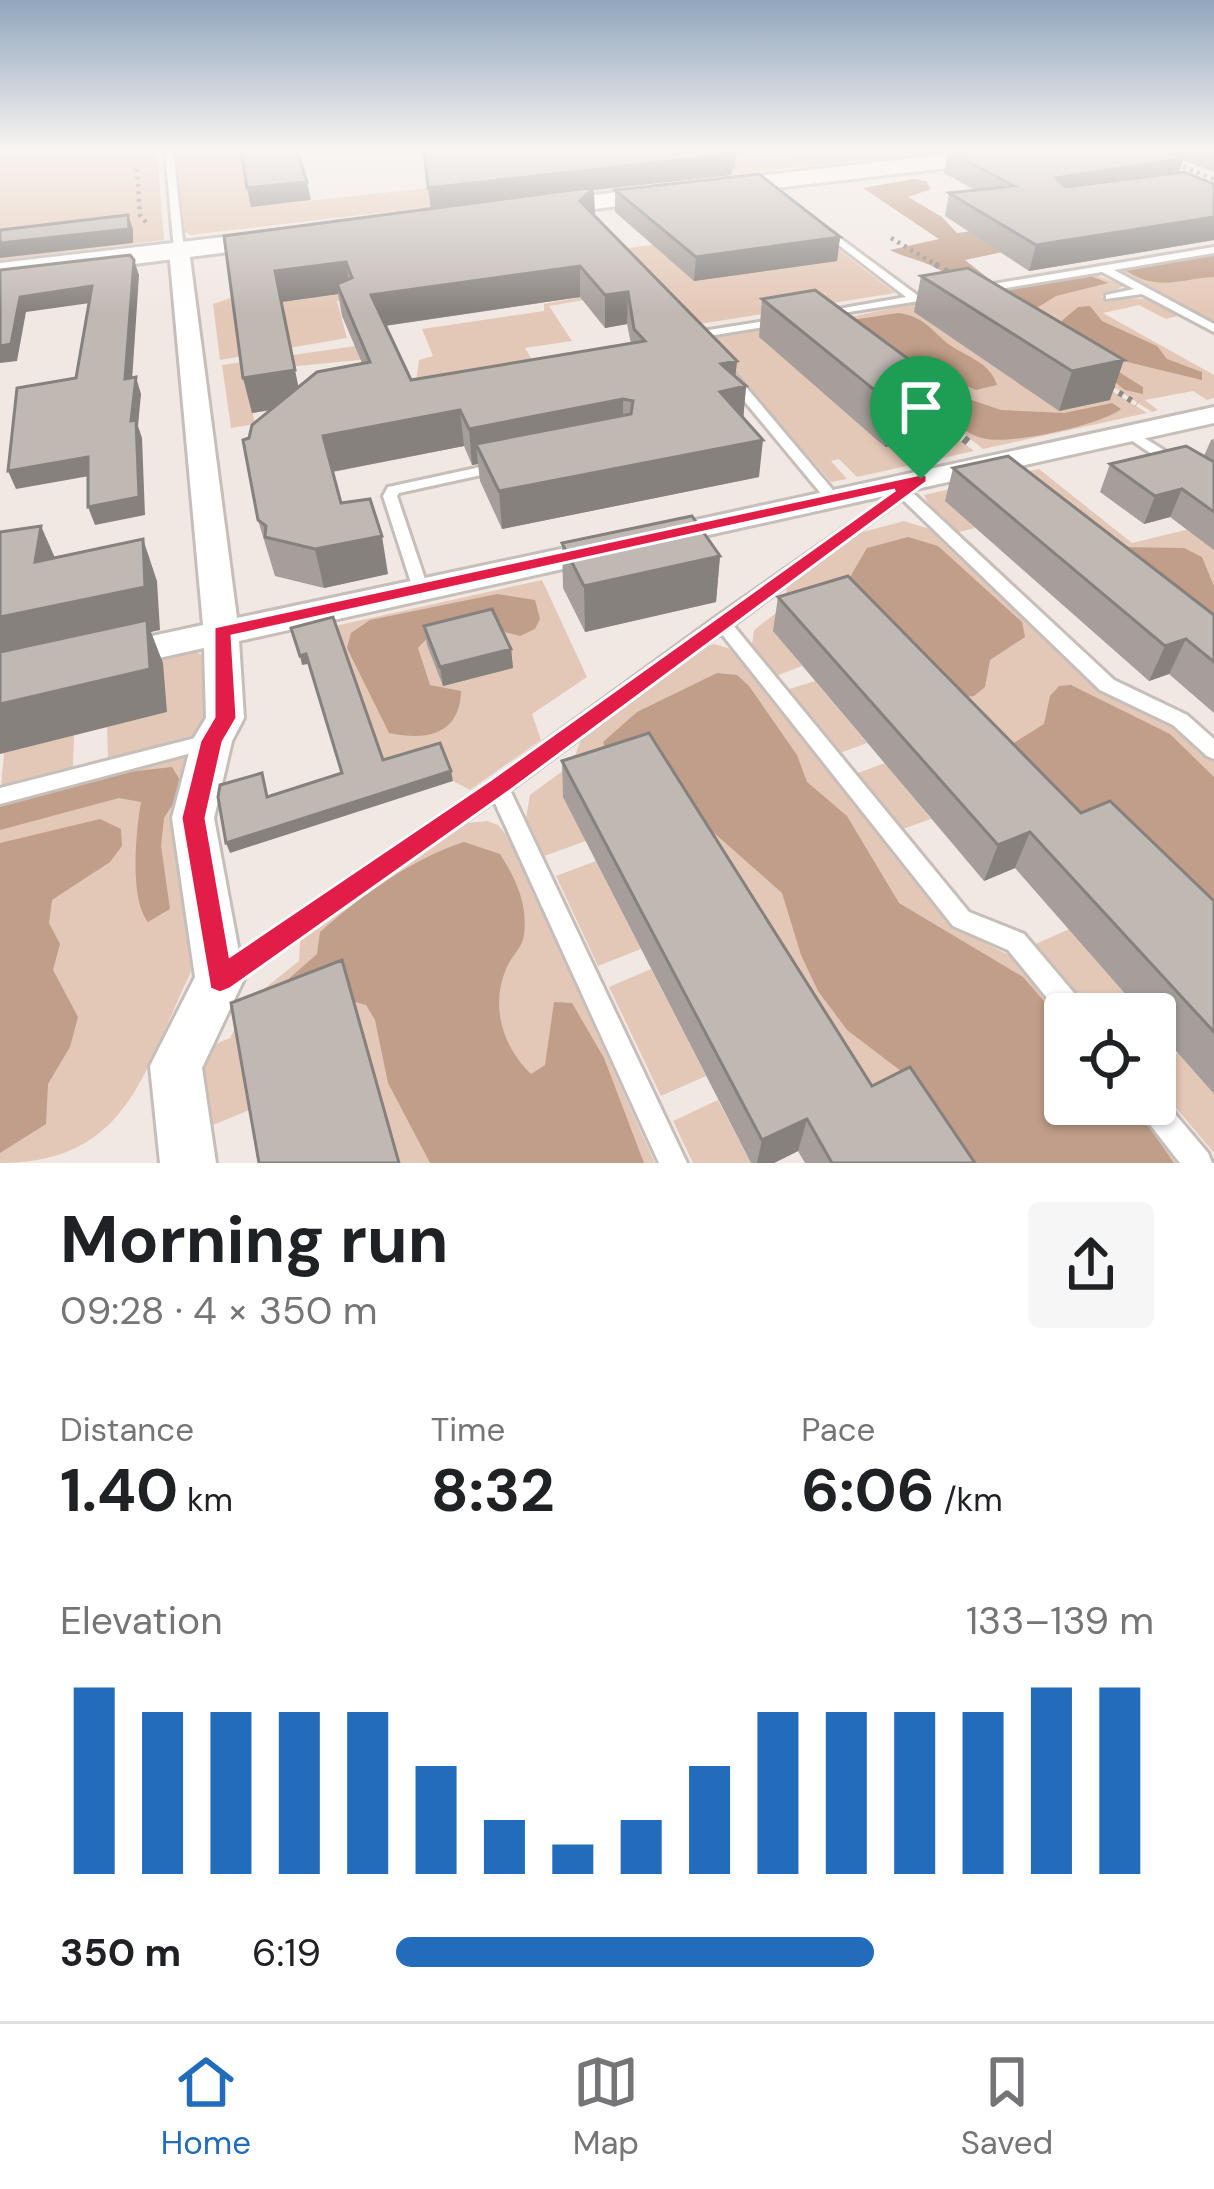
<!DOCTYPE html>
<html lang="en">
<head>
<meta charset="utf-8">
<style>
  body { margin:0; font-family:"DM Sans",sans-serif; background:#f6f6f6; color:#202124; height:100vh; display:flex; flex-direction:column; font-size:45px; white-space:nowrap }
  * { box-sizing:border-box; margin:0 }
  p { font-size:39px; color:#757577 }
  .icon { flex:none; width:66px; height:66px; fill:none; stroke:currentColor; stroke-width:2; stroke-linecap:round; stroke-linejoin:round }
  .map { position:relative; height:1163px; overflow:hidden }
  .sheet { display:flex; flex-direction:column; background:#fff; flex:1 }
  .sheet>* { flex:none }
  .tools { position:absolute; left:1044px; top:993px; display:grid; gap:24px }
  .tools a { display:grid; place-items:center; width:132px; height:132px; border-radius:12px; background:#fff; box-shadow:0 3px 9px #0004; font-size:60px }
  .pin { position:absolute; display:grid; place-items:center; width:102px; height:102px; color:#fff; margin:-123px -51px; border-radius:50% 50% 50% 0; rotate:-45deg; box-shadow:0 0 12px #0007 }
  .pin .icon { rotate:45deg }
  .round { display:grid; place-items:center; flex:none; width:126px; height:126px; border-radius:12px; background:#f6f6f6 }
  .overview { display:flex; align-items:center; justify-content:space-between; height:204px; padding:0 60px }
  h1 { font-size:66px; font-weight:700; line-height:90px }
  .metrics { display:grid; grid-template-columns:repeat(3,1fr); gap:18px; height:204px; padding:12px 60px }
  .metrics div { display:grid; align-content:center }
  .metrics b { font-size:60px; font-weight:700 }
  .metrics small { font-size:33px; font-weight:400 }
  .metrics p { font-size:33px }
  .chart { height:336px; padding:24px 60px }
  .chart p { display:flex; justify-content:space-between }
  .chart svg { width:100%; height:216px; margin-top:12px; stroke:#236cbc; stroke-width:6 }
  ul { padding:0 60px; list-style:none; font-size:39px }
  li { display:grid; grid-template-columns:192px 144px 1fr; align-items:center; height:90px }
  li i { height:30px; border-radius:15px; background:#236cbc }
  .tabs { display:flex; justify-content:space-around; align-items:center; height:168px; border-top:3px solid #e0e0e0; background:#fff; font-size:33px; color:#757577 }
  .tabs a { display:grid; justify-items:center; gap:6px }
  .tabs .current { color:#236cbc }
  .map>svg:first-child { display:block }
  .green { fill:#e4c8b7 }
  .forest { fill:#c09e89 }
  .lines { fill:none; stroke-linecap:round; stroke-linejoin:round }
  .lane-casing { stroke:#c6beb9; stroke-width:6 }
  .street-casing { stroke:#c6beb9; stroke-width:6 }
  .secondary-casing { stroke:#c6beb9; stroke-width:6 }
  .path-far2 { stroke:#8f8986; stroke-width:4.5; stroke-dasharray:3 4.5; stroke-linecap:butt }
  .path-far1 { stroke:#8f8986; stroke-width:6; stroke-dasharray:4.5 6; stroke-linecap:butt }
  .path { stroke:#8f8986; stroke-width:8; stroke-dasharray:6 8; stroke-linecap:butt }
  .lane { fill:#fff; fill-rule:evenodd }
  .street { fill:#fff; fill-rule:evenodd }
  .secondary { fill:#fff; fill-rule:evenodd }
  .wall { fill:#a59e9a; fill-rule:evenodd }
  .shaded-wall { fill:#86817d }
  .building { fill:#c0b8b3; stroke:#86817d; stroke-width:3; fill-rule:evenodd }
  .route { fill:#e11d48; stroke:#fff; stroke-width:3; fill-rule:evenodd }
</style>
</head>
<body>
<div class="map">
<svg width="1214" height="1163" viewBox="0 0 1214 1163">
  <rect width="100%" height="100%" fill="#f1e8e3"/>
  <!-- green -->
  <path class="green" d="M 0,150 L 157,150 L 164,240 L 0,260 Z
    M 176,150 L 242,150 L 252,207 L 475,183 L 472,202 L 191,235 L 185,232 Z
    M 825,150 L 961,150 L 640,184 L 725,161 Z
    M 807,225 L 895,293 L 700,324 L 628,248 Z
    M 1214,252 L 1214,321 L 1209,322 L 1158,296 L 1119,269 Z
    M 557,264 L 584,300 L 549,306 L 572,341 L 525,348 L 543,378 L 415,388 L 419,360 L 433,356 L 422,329 L 544,311 L 544,304 L 576,298 L 521,276 L 337,301 L 347,338 L 220,360 L 213,304 L 236,296 L 288,342 L 281,296 Z
    M 1092,273 L 1123,286 L 1101,297 L 1147,299 L 1181,315 L 1166,319 L 1139,305 L 1103,313 L 1214,375 L 1214,398 L 1207,400 L 1193,391 L 1145,400 L 1158,410 L 1152,412 L 970,294 Z
    M 916,303 L 916,313 L 1059,411 L 1053,354 L 1147,413 L 983,449 L 901,383 L 836,320 Z
    M 805,321 L 974,451 L 857,477 L 839,459 L 831,461 L 847,479 L 831,482 L 709,344 L 712,336 Z
    M 384,342 L 360,360 L 245,371 L 255,424 L 231,428 L 222,365 Z
    M 1039,469 L 1132,543 L 1214,523 L 1214,659 L 946,501 L 975,528 L 955,533 L 931,510 L 924,495 Z
    M 904,521 L 933,530 L 1094,683 L 1186,736 L 1214,762 L 1214,960 L 774,631 L 802,666 L 776,676 L 752,645 L 754,630 L 784,607 L 787,586 L 859,533 Z
    M 542,580 L 587,677 L 532,714 L 541,740 L 470,790 L 453,781 L 441,753 L 385,770 L 335,626 Z
    M 714,644 L 734,650 L 957,929 L 1015,958 L 1065,1014 L 1065,1104 L 1138,1104 L 1186,1163 L 939,1163 L 861,1119 L 586,841 L 544,856 L 526,818 L 530,795 L 572,764 L 583,734 L 694,652 Z
    M 191,648 L 209,660 L 209,721 L 194,735 L 108,759 L 107,727 L 167,712 L 0,688 Z
    M 815,681 L 867,743 L 840,753 L 789,689 Z
    M 74,735 L 73,768 L 1,787 L 4,753 Z
    M 175,756 L 188,757 L 194,953 L 190,974 C 143,1071 129,1163 0,1163 L 0,802 Z
    M 885,763 L 931,819 L 903,829 L 858,773 Z
    M 487,821 L 498,825 L 509,838 L 655,1163 L 400,1163 L 352,995 L 259,1106 L 201,1130 L 197,1052 L 230,1038 L 250,1000 L 299,961 L 300,942 L 307,929 L 457,824 Z
    M 596,861 L 641,949 L 598,966 L 556,876 Z
    M 1069,929 L 1144,1014 L 1095,1014 L 1036,944 Z
    M 651,969 L 706,1076 L 661,1096 L 609,987 Z
    M 1178,1053 L 1214,1094 L 1214,1153 L 1155,1083 L 1155,1065 Z
    M 718,1100 L 751,1163 L 693,1163 L 673,1121 Z"/>
  <!-- forest -->
  <path class="forest" d="M 913,179 L 926,181 L 931,189 L 908,197 L 942,217 L 957,233 L 989,229 L 1017,249 L 965,260 L 989,279 C 963,288 952,275 930,265 C 917,259 903,257 890,250 L 939,239 L 863,188 Z
    M 1214,255 L 1214,277 C 1179,279 1157,292 1125,270 Z
    M 1091,276 L 1108,283 L 1056,296 L 1030,312 L 1058,324 L 1078,307 L 1090,306 L 1102,321 L 1157,346 L 1167,359 L 1202,372 L 1202,380 L 1119,360 L 1119,372 L 1143,387 L 1143,394 L 1125,390 L 999,291 Z
    M 898,313 C 922,316 930,328 947,343 C 965,357 990,361 997,385 L 976,390 L 943,376 L 892,365 L 852,320 Z
    M 925,384 L 1001,410 L 1064,413 L 1112,403 L 1121,409 C 1101,425 1007,446 982,438 C 962,433 944,412 926,402 Z
    M 908,537 L 938,546 L 1022,622 L 1025,637 L 990,660 L 985,687 L 974,696 L 955,698 L 843,589 L 867,548 Z
    M 1118,547 L 1184,548 L 1202,557 L 1214,586 L 1214,640 Z
    M 497,594 L 535,600 L 540,619 L 535,629 L 520,636 L 497,630 L 432,633 L 418,648 L 430,685 L 461,691 C 460,735 426,741 389,733 L 347,648 L 351,633 L 370,620 Z
    M 717,673 L 737,675 L 749,686 L 797,755 L 807,782 L 847,816 L 899,903 L 1023,977 L 1065,1025 L 1065,1104 L 1133,1104 L 1174,1163 L 974,1163 L 901,1071 L 847,1030 L 818,991 L 801,955 L 782,893 L 680,803 L 609,761 L 603,742 L 637,712 Z
    M 1071,685 L 1170,734 L 1214,777 L 1214,931 L 1062,812 L 1009,746 L 1044,724 L 1050,696 L 1059,686 Z
    M 172,767 L 180,780 L 178,796 L 164,818 L 161,846 L 170,909 L 148,922 C 129,898 136,832 141,802 L 119,798 L 0,830 L 0,804 L 119,773 Z
    M 100,819 L 121,829 L 122,846 L 110,862 L 52,900 L 49,923 L 60,944 L 53,970 L 78,1017 L 70,1047 L 48,1084 L 46,1124 L 0,1153 L 0,843 Z
    M 464,842 L 500,854 C 516,879 528,905 524,935 C 522,949 511,956 506,969 C 490,1007 503,1047 531,1074 L 545,1065 L 554,1002 L 572,1003 L 604,1058 L 644,1163 L 430,1163 L 388,1083 L 375,1020 L 366,1005 L 284,983 L 317,954 L 320,932 C 361,896 411,859 464,842 Z"/>
  <g class="lines">
    <defs>
      <path id="lane" d="M 165,150 L 173,150 L 184,250 L 179,253 L 174,250 Z
        M 825,227 L 917,295 L 938,292 L 943,295 L 938,298 L 817,317 L 817,313 L 821,312 L 906,297 L 822,232 L 820,230 Z
        M 1214,247 L 1214,253 L 1114,270 L 1214,324 L 1214,332 L 1142,294 L 1106,299 L 1106,295 L 1134,289 L 1102,272 L 981,292 L 976,289 L 981,286 Z
        M 778,319 L 784,322 L 782,324 L 696,338 L 690,335 L 696,332 Z
        M 731,373 L 735,374 L 838,496 L 840,499 L 838,502 L 828,502 L 727,380 L 725,377 Z
        M 1130,429 L 1178,459 L 1180,462 L 1178,465 L 1168,465 L 1125,436 L 1123,433 Z
        M 499,463 L 506,467 L 504,470 L 399,493 L 397,496 L 429,591 L 427,595 L 415,595 L 383,496 L 388,487 L 393,486 Z
        M 920,475 L 927,479 L 912,492 L 1114,680 L 1187,715 L 1214,739 L 1214,759 L 1207,756 L 1173,725 L 1100,690 L 902,499 L 733,625 L 969,912 L 1024,934 L 1085,1006 L 1089,1014 L 1065,1014 L 1065,1020 L 1008,950 L 953,926 L 721,633 L 510,790 L 687,1163 L 659,1163 L 494,801 L 233,984 L 224,987 L 215,984 L 212,976 L 215,968 L 491,781 L 715,618 Z
        M 211,734 L 218,736 L 221,741 L 218,746 L 0,804 L 0,788 Z
        M 1155,1093 L 1159,1095 L 1208,1153 L 1212,1163 L 1180,1163 L 1141,1113 L 1137,1104 L 1155,1104 Z"/>
      <path id="street" d="M 179,244 L 189,250 L 237,618 L 603,540 L 619,550 L 603,560 L 239,641 L 244,718 L 232,741 L 214,818 L 244,979 L 202,1068 L 216,1163 L 160,1163 L 150,1066 L 195,977 L 172,818 L 192,741 L 206,718 L 204,648 L 114,668 L 101,665 L 96,656 L 101,647 L 203,625 L 169,250 Z
        M 1214,407 L 1214,423 L 659,546 L 643,537 L 659,528 Z"/>
      <path id="secondary" d="M 984,150 L 1053,150 L 1042,157 L 533,216 L 521,209 L 533,202 Z
        M 283,230 L 292,232 L 296,238 L 292,244 L 0,281 L 0,263 Z"/>
    </defs>
    <!-- lane casing -->
    <use href="#lane" class="lane-casing"/>
    <!-- street casing -->
    <use href="#street" class="street-casing"/>
    <!-- secondary casing -->
    <use href="#secondary" class="secondary-casing"/>
    <!-- path-far2 -->
    <path class="path-far2" d="M 1176,164 L 1214,179
      M 137,169 L 140,215 L 148,225
      M 891,238 L 940,267"/>
    <!-- path-far1 -->
    <path class="path-far1" d="M 935,264 L 955,276
      M 1110,387 L 1137,404"/>
    <!-- path -->
    <path class="path" d="M 942,421 L 968,442"/>
    <!-- lane -->
    <use href="#lane" class="lane"/>
    <!-- street -->
    <use href="#street" class="street"/>
    <!-- secondary -->
    <use href="#secondary" class="secondary"/>
  </g>
  <!-- wall -->
  <path class="wall" d="M 424,150 L 735,168 L 732,169 L 731,175 L 594,190 L 594,215 L 737,361 L 735,377 L 746,386 L 743,418 L 759,477 L 502,529 L 480,481 L 478,464 L 472,465 L 464,446 L 333,472 L 341,503 L 388,574 L 324,588 L 275,576 L 258,520 L 249,438 L 271,410 L 252,413 L 224,236 L 431,209 ZM 338,294 L 342,316 L 362,363 L 298,387 L 281,302 ZM 580,297 L 605,328 L 627,324 L 631,344 L 411,380 L 385,326 Z
    M 960,150 L 1214,150 L 1214,172 L 1183,160 L 1179,172 L 1214,184 L 1214,240 L 1029,271 L 945,216 L 949,193 L 975,190 L 944,173 L 948,151 Z
    M 615,190 L 840,237 L 837,261 L 694,281 L 615,212 Z
    M 968,268 L 1110,400 L 1059,411 L 914,312 L 921,276 Z
    M 762,299 L 953,392 L 943,433 L 885,447 L 759,337 Z
    M 1214,439 L 1214,550 L 1170,517 L 1144,524 L 1100,492 L 1110,464 L 1204,456 L 1211,440 Z
    M 953,468 L 1214,615 L 1214,713 L 1169,674 L 1149,681 L 945,501 Z
    M 562,543 L 720,556 L 716,602 L 585,632 L 563,588 Z
    M 778,597 L 1081,813 L 1214,901 L 1214,1094 L 1155,1027 L 1155,1014 L 1143,1014 L 1015,868 L 984,881 L 773,631 Z
    M 424,626 L 511,649 L 513,668 L 443,686 L 427,645 Z
    M 562,761 L 872,1086 L 975,1163 L 805,1163 L 798,1151 L 774,1163 L 751,1163 L 563,797 Z"/>
  <!-- shaded-wall -->
  <path class="shaded-wall" d="M 726,150 L 737,150 L 735,168 L 732,169 L 731,175 L 594,190 L 595,215 L 580,230 L 431,209 L 428,188 Z
    M 910,150 L 945,150 L 909,154 Z
    M 1184,158 L 1176,180 L 1050,200 L 1056,178 Z
    M 307,182 L 311,200 L 251,207 L 247,188 Z
    M 128,215 L 133,229 L 133,243 L 0,258 L 0,243 Z
    M 1214,217 L 1214,240 L 1029,271 L 1036,245 Z
    M 840,237 L 837,261 L 694,281 L 696,257 Z
    M 134,260 L 139,275 L 131,396 L 125,379 Z
    M 346,262 L 351,293 L 337,284 L 338,294 L 281,302 L 302,404 L 252,413 L 243,378 L 275,271 Z
    M 580,266 L 580,297 L 376,327 L 371,295 Z
    M 92,286 L 97,302 L 26,312 L 17,361 L 0,363 L 0,346 L 20,297 Z
    M 628,292 L 627,324 L 605,328 L 605,295 Z
    M 1124,360 L 1110,400 L 1059,411 L 1072,371 Z
    M 737,361 L 734,389 L 746,386 L 743,422 L 717,427 L 721,364 Z
    M 136,377 L 141,394 L 138,426 L 142,438 L 145,515 L 95,525 L 88,507 L 131,421 Z
    M 953,392 L 943,433 L 885,447 L 893,405 Z
    M 623,399 L 623,435 L 476,444 L 478,464 L 472,465 L 469,429 Z
    M 460,410 L 464,446 L 330,472 L 323,436 Z
    M 763,440 L 759,477 L 502,529 L 499,491 Z
    M 88,457 L 95,475 L 16,489 L 8,471 Z
    M 1182,489 L 1170,517 L 1144,524 L 1155,496 Z
    M 41,526 L 59,567 L 35,562 Z
    M 382,536 L 388,574 L 324,588 L 315,549 Z
    M 143,539 L 157,581 L 160,630 L 151,632 L 163,663 L 167,712 L 0,754 L 0,617 Z
    M 720,556 L 716,602 L 585,632 L 584,586 Z
    M 1186,639 L 1169,674 L 1149,681 L 1165,646 Z
    M 511,649 L 513,668 L 443,686 L 440,667 Z
    M 306,654 L 308,664 L 302,665 L 300,656 Z
    M 451,771 L 453,781 L 230,853 L 226,843 Z
    M 1030,832 L 1015,868 L 984,881 L 998,845 Z
    M 807,1119 L 798,1151 L 774,1163 L 757,1163 L 762,1140 Z"/>
  <!-- building -->
  <path class="building" d="M 241,150 L 297,150 L 307,182 L 247,188 Z
    M 424,150 L 727,150 L 733,154 L 428,188 Z
    M 960,150 L 1165,150 L 1184,158 L 1056,178 L 1066,187 L 1184,172 L 1214,184 L 1214,217 L 1036,245 L 949,193 L 1014,186 L 948,151 Z
    M 759,174 L 840,237 L 696,257 L 615,190 Z
    M 594,187 L 580,201 L 737,361 L 721,364 L 746,386 L 720,392 L 763,440 L 499,491 L 476,444 L 631,414 L 633,401 L 623,399 L 469,429 L 460,410 L 323,436 L 341,503 L 370,499 L 382,536 L 315,549 L 265,537 L 266,526 L 258,520 L 243,440 L 249,438 L 252,425 L 317,372 L 370,362 L 337,284 L 352,278 L 346,262 L 275,271 L 295,370 L 243,378 L 224,236 ZM 580,266 L 605,295 L 628,292 L 634,329 L 645,341 L 411,380 L 371,295 Z
    M 128,215 L 129,229 L 0,243 L 0,230 Z
    M 130,255 L 134,260 L 125,379 L 136,377 L 131,421 L 136,420 L 139,497 L 88,507 L 88,457 L 8,471 L 17,388 L 76,378 L 92,286 L 20,297 L 11,344 L 0,346 L 0,270 Z
    M 968,268 L 1124,360 L 1072,371 L 921,276 Z
    M 815,290 L 953,392 L 893,405 L 762,299 Z
    M 1186,446 L 1214,462 L 1214,512 L 1182,489 L 1155,496 L 1110,464 Z
    M 1008,456 L 1214,615 L 1214,662 L 1186,639 L 1165,646 L 953,468 Z
    M 692,516 L 720,556 L 584,586 L 562,543 Z
    M 41,526 L 35,562 L 143,539 L 145,587 L 0,617 L 0,532 Z
    M 848,576 L 1081,813 L 1110,801 L 1214,901 L 1214,1032 L 1030,832 L 998,845 L 778,597 Z
    M 492,609 L 511,649 L 440,667 L 424,626 Z
    M 333,617 L 383,760 L 440,743 L 451,771 L 226,843 L 218,797 L 220,785 L 262,773 L 267,797 L 342,773 L 306,654 L 300,656 L 291,628 Z
    M 147,620 L 150,669 L 0,704 L 0,652 Z
    M 649,733 L 872,1086 L 910,1067 L 975,1163 L 832,1163 L 807,1119 L 762,1140 L 562,761 Z
    M 342,960 L 399,1163 L 259,1163 L 231,1003 Z"/>
  <!-- sky -->
  <linearGradient id="sky" x2="0" y2="1"><stop stop-color="#92a6bd"/><stop offset="0.48" stop-color="#f9f5f2"/><stop offset="1" stop-color="#f9f5f2" stop-opacity="0"/></linearGradient>
  <rect width="1214" height="313" fill="url(#sky)"/>
  <!-- route -->
  <path class="route" d="M 921,474 L 927,475 L 927,482 L 507,793 L 230,989 L 220,993 L 210,989 L 181,818 L 200,741 L 214,717 L 214,627 ZM 895,490 L 490,780 L 230,956 L 206,818 L 223,742 L 237,718 L 232,636 Z"/>
</svg>
<div class="tools">
<a><svg class="icon" aria-label="locate" viewBox="0 0 24 24"><circle cx="12" cy="12" r="6"/><path d="M12 2v4M12 18v4M2 12h4M18 12h4"/></svg></a>
</div>
<div class="pin" style="left:921px;top:479px;background:#1e9e55"><svg class="icon" aria-label="arrive" viewBox="0 0 24 24"><path d="M6 21V4h12l-3 4 3 4H6"/></svg></div>
</div>
<section class="sheet">
<div class="overview"><div><h1>Morning run</h1><p>09:28 · 4 × 350 m</p></div><a class="round"><svg class="icon" aria-label="share" viewBox="0 0 24 24"><path d="M12 15V3M7 8l5-5 5 5M5 13v7h14v-7"/></svg></a></div>
<div class="metrics">
<div><p>Distance</p><b>1.40<small> km</small></b></div>
<div><p>Time</p><b>8:32</b></div>
<div><p>Pace</p><b>6:06<small> /km</small></b></div>
</div>
<div class="chart"><p><span>Elevation</span>133–139 m</p>
<svg viewBox="0 0 160 44" preserveAspectRatio="none"><path d="M5 44V6M15 44V11M25 44V11M35 44V11M45 44V11M55 44V22M65 44V33M75 44V38M85 44V33M95 44V22M105 44V11M115 44V11M125 44V11M135 44V11M145 44V6M155 44V6"/></svg>
</div>
<ul>
<li><b>350 m</b>6:19<i style="width:63%"></i></li>
</ul>
</section>
<nav class="tabs">
<a class="current"><svg class="icon" aria-label="home" viewBox="0 0 24 24"><path d="M3 11l9-7 9 7M6 9v11h12V9"/></svg>Home</a>
<a><svg class="icon" aria-label="map" viewBox="0 0 24 24"><path d="M3 6l6-2 6 2 6-2v14l-6 2-6-2-6 2zM9 4v14M15 6v14"/></svg>Map</a>
<a><svg class="icon" aria-label="saved" viewBox="0 0 24 24"><path d="M7 4h10v16l-5-4-5 4z"/></svg>Saved</a>
</nav>
</body>
</html>
